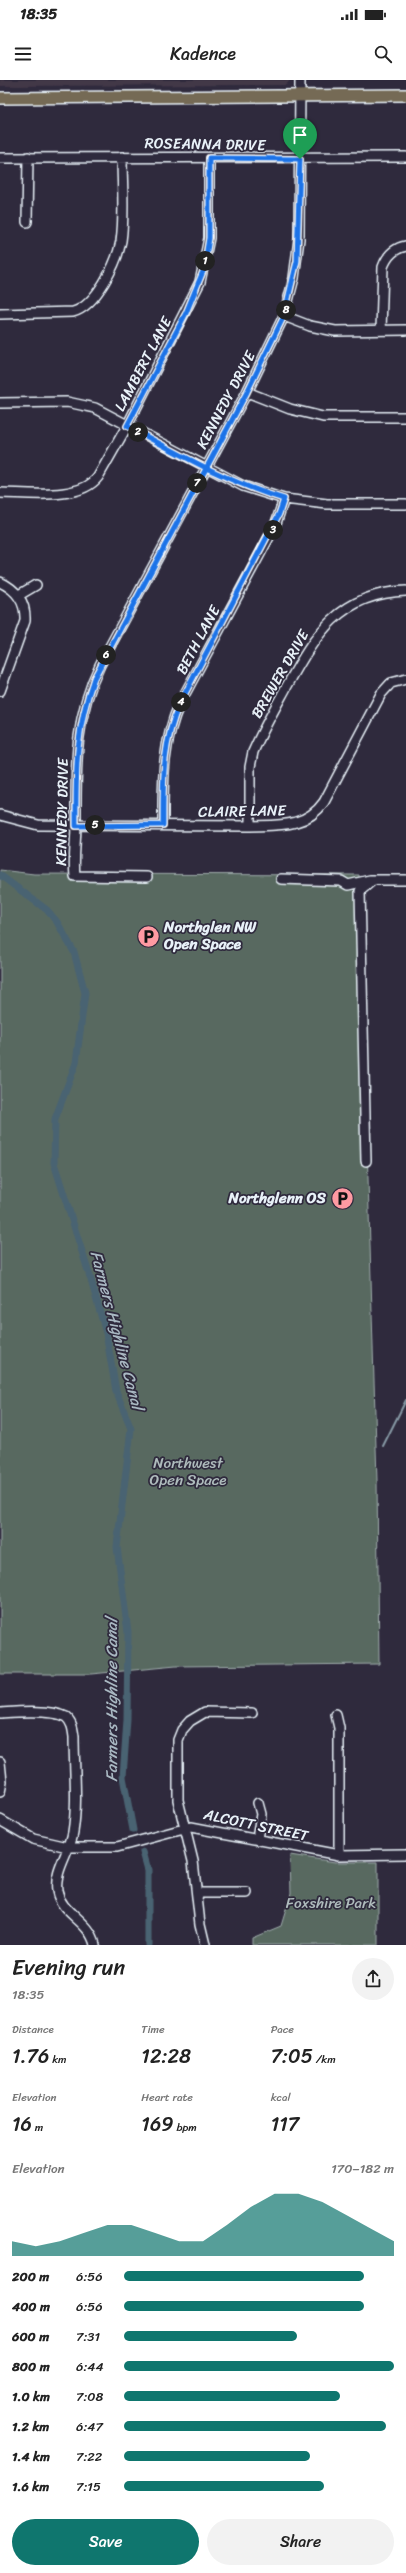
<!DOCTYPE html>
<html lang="en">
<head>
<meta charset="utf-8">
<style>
  body { margin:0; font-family:Sriracha,sans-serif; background:#f2f2f2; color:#222; height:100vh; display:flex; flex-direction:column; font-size:15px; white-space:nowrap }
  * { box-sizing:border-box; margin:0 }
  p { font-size:13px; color:#767676 }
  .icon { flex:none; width:22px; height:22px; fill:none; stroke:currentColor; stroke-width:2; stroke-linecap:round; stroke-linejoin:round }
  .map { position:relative; height:1865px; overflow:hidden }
  .sheet { display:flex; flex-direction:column; background:#fff; flex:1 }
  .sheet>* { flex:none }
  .pin { position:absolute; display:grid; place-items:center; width:34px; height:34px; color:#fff; margin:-41px -17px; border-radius:50% 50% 50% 0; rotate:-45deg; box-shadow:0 0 4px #0007 }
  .pin .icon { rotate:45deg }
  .km { position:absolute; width:20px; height:20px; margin:-10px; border-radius:50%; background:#222; color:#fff; font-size:11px; line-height:20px; text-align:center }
  .round { display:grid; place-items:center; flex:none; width:42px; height:42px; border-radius:21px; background:#f2f2f2 }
  .summary { display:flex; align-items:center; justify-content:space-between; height:68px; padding:0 12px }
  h1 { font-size:22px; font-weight:600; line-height:30px }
  .figures { display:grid; grid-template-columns:repeat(3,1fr); gap:6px; height:68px; padding:4px 12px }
  .figures div { display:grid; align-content:center }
  .figures b { font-size:20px; font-weight:600 }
  .figures small { font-size:11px; font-weight:400 }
  .figures p { font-size:11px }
  .chart { height:112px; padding:8px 12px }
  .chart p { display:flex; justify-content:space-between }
  .chart svg { width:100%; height:72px; margin-top:4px; fill:#0f766e; opacity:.7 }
  .button { display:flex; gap:8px; margin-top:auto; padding:8px 12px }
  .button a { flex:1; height:46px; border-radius:24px; background:#0f766e; color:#fff; font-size:16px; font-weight:600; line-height:46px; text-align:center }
  .button a+a { background:#f2f2f2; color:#222 }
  ul { padding:0 12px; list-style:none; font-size:13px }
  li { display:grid; grid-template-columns:64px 48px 1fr; align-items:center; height:30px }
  li i { height:10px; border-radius:5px; background:#0f766e }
  .status { display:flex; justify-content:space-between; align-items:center; height:28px; padding:0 20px; background:#fff; direction:ltr }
  .status svg { height:11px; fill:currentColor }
  header { display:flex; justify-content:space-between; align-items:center; height:52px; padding:0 12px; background:#fff; font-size:18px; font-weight:600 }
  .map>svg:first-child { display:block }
  .built { fill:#423747 }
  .green { fill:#586961; stroke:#a0adac }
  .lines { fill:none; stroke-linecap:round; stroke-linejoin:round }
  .stream { stroke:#899ca8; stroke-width:2 }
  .canal { stroke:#4a6372; stroke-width:7 }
  .minor-casing { stroke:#e8f1f8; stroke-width:12 }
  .major-casing { stroke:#e8f1f8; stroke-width:14 }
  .minor { stroke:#2f2a3d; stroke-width:9 }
  .major { stroke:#746b55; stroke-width:11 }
  .route-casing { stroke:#fff; stroke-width:8 }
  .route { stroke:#1a73e8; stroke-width:5 }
  .labels { text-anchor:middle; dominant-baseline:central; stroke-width:3.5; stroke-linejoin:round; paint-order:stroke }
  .street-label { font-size:15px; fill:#e8f1f8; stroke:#2f2a3d }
  .poi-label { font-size:15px; font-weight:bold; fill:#e8f1f8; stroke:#2f2a3d; text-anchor:start }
  .park-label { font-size:15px; fill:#aebbbc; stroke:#2f2a3d }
  .water-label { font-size:16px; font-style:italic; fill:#a9b8c2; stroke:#2f2a3d }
</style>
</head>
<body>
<div class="status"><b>18:35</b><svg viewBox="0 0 49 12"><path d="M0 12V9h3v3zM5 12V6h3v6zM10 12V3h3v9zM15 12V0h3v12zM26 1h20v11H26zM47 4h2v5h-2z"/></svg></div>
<header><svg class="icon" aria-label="menu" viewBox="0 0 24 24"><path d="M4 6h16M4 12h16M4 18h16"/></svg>Kadence<svg class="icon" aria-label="search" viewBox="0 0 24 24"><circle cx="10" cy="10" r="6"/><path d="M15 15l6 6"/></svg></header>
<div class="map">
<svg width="406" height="1865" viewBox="0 0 406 1865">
  <rect width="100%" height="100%" fill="#2f2a3d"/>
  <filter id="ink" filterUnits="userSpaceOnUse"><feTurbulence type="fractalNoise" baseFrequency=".025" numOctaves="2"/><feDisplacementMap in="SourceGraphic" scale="8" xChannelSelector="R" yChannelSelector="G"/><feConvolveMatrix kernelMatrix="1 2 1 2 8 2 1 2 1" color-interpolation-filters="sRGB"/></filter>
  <g filter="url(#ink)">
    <!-- built -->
    <path class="built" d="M 0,0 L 290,0 L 286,5 L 0,6 Z"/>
    <!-- green -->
    <path class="green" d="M 0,790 L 34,794 L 359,795 L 377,1401 L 379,1584 L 176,1586 L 91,1594 L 0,1594 Z
      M 290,1775 L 335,1782 L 378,1782 L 378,1865 L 252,1865 L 252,1858 L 281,1846 L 291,1813 Z"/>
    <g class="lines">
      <!-- stream -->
      <path class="stream" d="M 383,1366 L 406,1320"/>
      <!-- canal -->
      <path class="canal" d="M 0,795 L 47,830 L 57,842 L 74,872 L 85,913 L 76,983 L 55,1039 L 54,1083 L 91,1200 L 106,1253 L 116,1311 L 131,1349 L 117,1467 L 128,1552 L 127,1640 L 123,1697 L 133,1750
        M 143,1772 L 148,1790 L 148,1865"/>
      <defs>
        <path id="minor" d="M 0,78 L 406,77
          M 27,142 L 28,77
          M 0,234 L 73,232 C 96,226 117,183 121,161 C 125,134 122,105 122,77
          M 284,236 L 310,246 L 335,251 L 406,250
          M 381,250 L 383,187 C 387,176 395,168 406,166
          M 247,312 L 290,329 L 323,337 L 406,337
          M 0,323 L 67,322 L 95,328 L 243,406 L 284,419 L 327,424 L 406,424
          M 0,413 C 27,413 80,421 98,397 L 127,346 L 200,202 L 209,158 L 209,78
          M 0,502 C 17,510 26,522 25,541 L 0,611
          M 19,515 L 36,505
          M 0,735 L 38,745 L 250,746 C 278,745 306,748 324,722 L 381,614 L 391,603 L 406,599
          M 163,745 C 163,702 162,663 180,623 L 275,446 L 284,419
          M 250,746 L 250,687 L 253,672 C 263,649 275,628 287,606 C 315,555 340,513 406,511
          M 147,797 L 75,796 C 73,779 76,761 76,744 C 76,686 74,639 100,585 L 247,312 L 284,236 L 294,198 L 299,159 L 300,0
          M 281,799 L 341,801 L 348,805 L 370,800 L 406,800
          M 366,1081 L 360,811 L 373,800
          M 0,1633 C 16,1632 52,1629 66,1637 C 72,1642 73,1649 74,1657 C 74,1688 78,1722 73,1752 C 70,1772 54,1790 57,1811 C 61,1834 90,1841 95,1865
          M 336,1635 L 339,1648 L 339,1775
          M 0,1682 L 2,1702 L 0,1712
          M 0,1740 L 33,1759 L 68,1767 L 117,1767 L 191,1747 L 339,1775 L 406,1774
          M 257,1759 L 261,1734 L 258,1723
          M 197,1813 L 247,1813
          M 205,1865 L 200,1844 L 193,1781 L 178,1720 L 178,1660 L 182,1650 L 190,1641 L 205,1632 L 252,1633"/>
        <path id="major" d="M 0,18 L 406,15"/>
      </defs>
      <!-- minor casing -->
      <use href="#minor" class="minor-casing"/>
      <!-- major casing -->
      <use href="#major" class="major-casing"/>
      <!-- minor -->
      <use href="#minor" class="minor"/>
      <!-- major -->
      <use href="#major" class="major"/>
    </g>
  </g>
  <g class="lines" filter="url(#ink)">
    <defs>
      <path id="route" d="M 300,79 L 209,78 L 209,158 L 204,189 L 186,233 L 127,346 C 178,373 228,403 284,419 L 279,434 L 180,623 C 162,663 163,702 163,745 L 76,746 C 76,691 75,650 94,598 L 247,312 L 284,236 L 297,181 L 300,79"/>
    </defs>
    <!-- route casing -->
    <use href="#route" class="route-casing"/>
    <!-- route -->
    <use href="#route" class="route"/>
  </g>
  <!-- icons -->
  <defs>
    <symbol id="parking-disc" viewBox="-11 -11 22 22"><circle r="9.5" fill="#ff9aa2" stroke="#2f2a3d"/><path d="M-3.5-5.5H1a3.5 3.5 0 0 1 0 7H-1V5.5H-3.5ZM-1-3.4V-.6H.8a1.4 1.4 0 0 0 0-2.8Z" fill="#111"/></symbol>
  </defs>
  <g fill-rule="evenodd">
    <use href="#parking-disc" x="136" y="844" width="25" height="25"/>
    <use href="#parking-disc" x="330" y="1106" width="25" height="25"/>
  </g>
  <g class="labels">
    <!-- street labels -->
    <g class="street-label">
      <text transform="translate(205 64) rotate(1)">ROSEANNA DRIVE</text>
      <text transform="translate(143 284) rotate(-62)">LAMBERT LANE</text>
      <text transform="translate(226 320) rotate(-62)">KENNEDY DRIVE</text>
      <text transform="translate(198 560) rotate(-62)">BETH LANE</text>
      <text transform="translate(280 594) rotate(-60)">BREWER DRIVE</text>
      <text transform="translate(242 731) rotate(-1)">CLAIRE LANE</text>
      <text transform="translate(62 732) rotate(-89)">KENNEDY DRIVE</text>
      <text transform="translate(256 1745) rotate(12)">ALCOTT STREET</text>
    </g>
    <!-- poi labels -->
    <g class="poi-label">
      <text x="164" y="847">Northglen NW<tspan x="164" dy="17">Open Space</tspan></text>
      <text x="326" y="1118" text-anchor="end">Northglenn OS</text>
    </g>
    <!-- park labels -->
    <g class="park-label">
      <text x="188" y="1383">Northwest<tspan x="188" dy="17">Open Space</tspan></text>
      <text x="331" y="1823">Foxshire Park</text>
    </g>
    <!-- water labels -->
    <g class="water-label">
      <text transform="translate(117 1250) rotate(75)">Farmers Highline Canal</text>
      <text transform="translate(111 1620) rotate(-90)">Farmers Highline Canal</text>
    </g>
  </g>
</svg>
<div class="pin" style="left:300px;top:79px;background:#1e9e55"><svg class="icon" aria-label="arrive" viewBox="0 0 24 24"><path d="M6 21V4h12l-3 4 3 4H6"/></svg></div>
<b class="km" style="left:205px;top:181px">1</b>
<b class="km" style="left:138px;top:352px">2</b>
<b class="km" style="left:273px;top:450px">3</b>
<b class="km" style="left:181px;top:622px">4</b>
<b class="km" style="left:95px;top:745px">5</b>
<b class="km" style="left:106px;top:575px">6</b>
<b class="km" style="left:197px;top:403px">7</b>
<b class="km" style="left:286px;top:230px">8</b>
</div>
<section class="sheet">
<div class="summary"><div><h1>Evening run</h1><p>18:35</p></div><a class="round"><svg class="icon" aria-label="share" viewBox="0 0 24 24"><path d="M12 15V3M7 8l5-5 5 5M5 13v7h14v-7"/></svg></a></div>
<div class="figures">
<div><p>Distance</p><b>1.76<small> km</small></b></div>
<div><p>Time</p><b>12:28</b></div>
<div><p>Pace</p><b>7:05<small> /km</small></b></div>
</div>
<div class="figures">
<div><p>Elevation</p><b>16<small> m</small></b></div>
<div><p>Heart rate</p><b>169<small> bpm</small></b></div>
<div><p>kcal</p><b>117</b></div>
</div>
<div class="chart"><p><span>Elevation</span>170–182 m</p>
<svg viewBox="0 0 160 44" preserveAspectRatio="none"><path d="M0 44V35L10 38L20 35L30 30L40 25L50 25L60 30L70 35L80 35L90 25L100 14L110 6L120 6L130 11L140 19L150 27L160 35V44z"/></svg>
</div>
<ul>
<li><b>200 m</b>6:56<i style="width:89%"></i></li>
<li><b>400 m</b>6:56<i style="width:89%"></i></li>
<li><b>600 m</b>7:31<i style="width:64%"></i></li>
<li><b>800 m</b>6:44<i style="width:100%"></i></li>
<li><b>1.0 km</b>7:08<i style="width:80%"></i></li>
<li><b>1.2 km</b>6:47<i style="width:97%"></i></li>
<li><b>1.4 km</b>7:22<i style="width:69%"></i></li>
<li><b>1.6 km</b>7:15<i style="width:74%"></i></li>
</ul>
<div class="button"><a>Save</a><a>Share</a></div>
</section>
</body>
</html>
